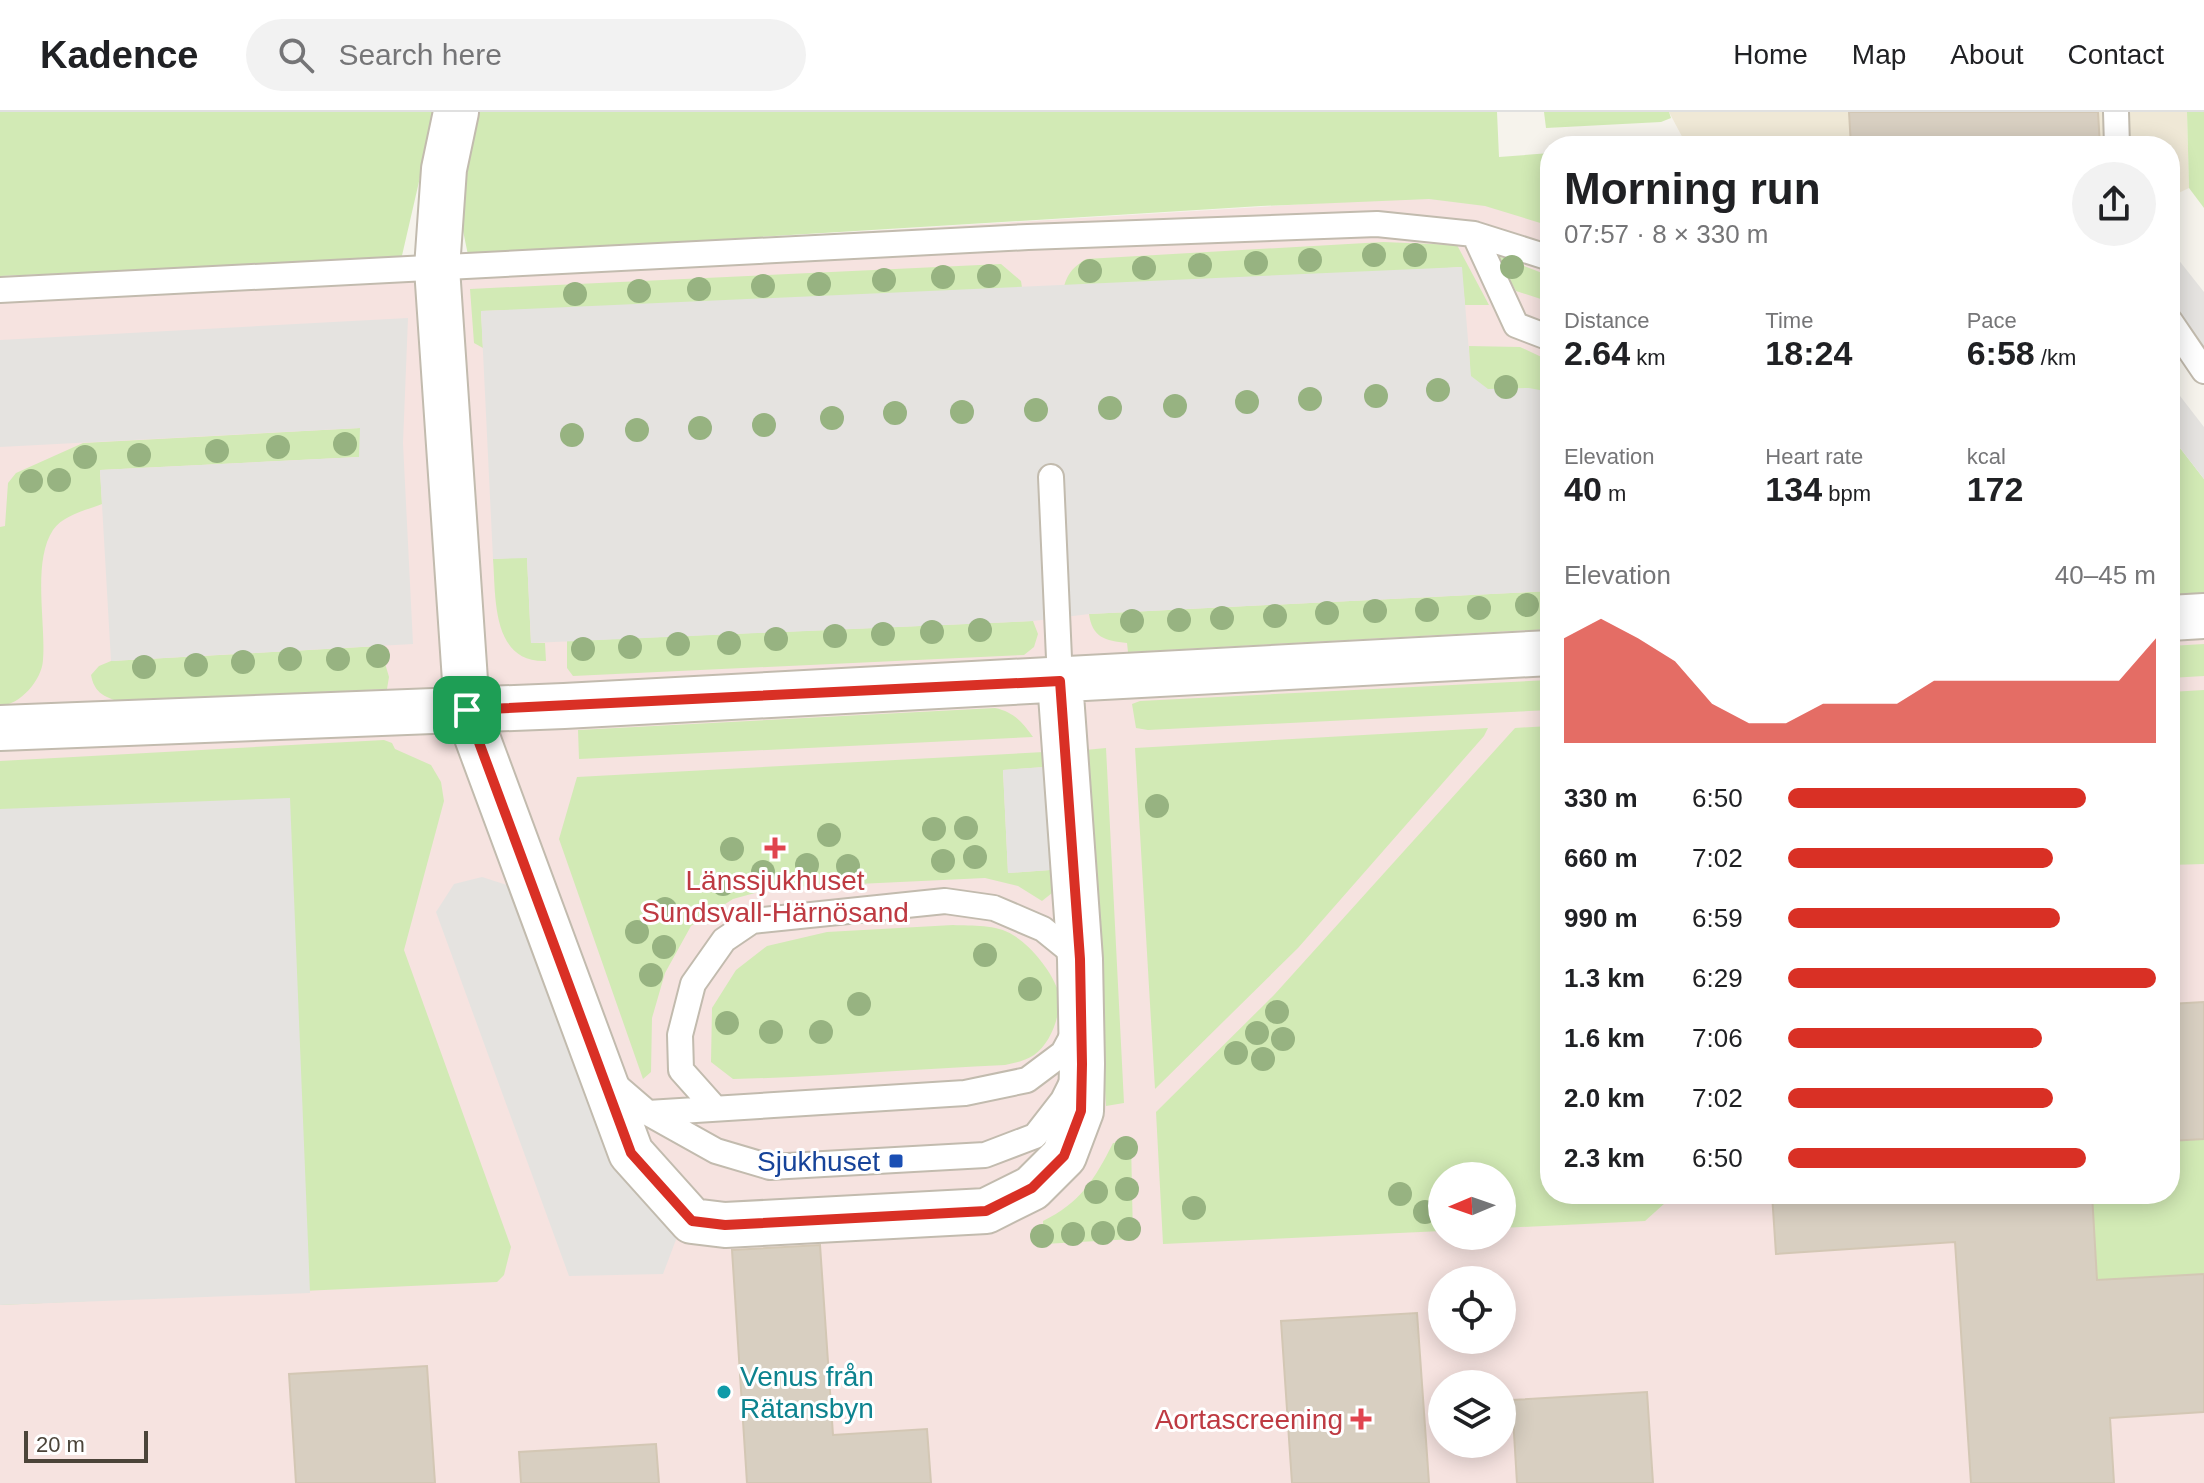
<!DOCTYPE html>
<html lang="en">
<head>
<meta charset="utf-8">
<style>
  body { margin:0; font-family:Helvetica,sans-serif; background:#f2f2f2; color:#202124; height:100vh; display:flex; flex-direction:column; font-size:30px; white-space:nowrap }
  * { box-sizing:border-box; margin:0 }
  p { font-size:26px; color:#757577 }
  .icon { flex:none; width:44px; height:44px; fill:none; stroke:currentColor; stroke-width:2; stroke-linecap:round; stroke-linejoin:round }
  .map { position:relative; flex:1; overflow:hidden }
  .sheet { position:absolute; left:1540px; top:24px; width:640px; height:1068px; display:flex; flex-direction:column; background:#fff; border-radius:32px; box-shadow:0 4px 20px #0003 }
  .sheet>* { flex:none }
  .needle { width:52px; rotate:268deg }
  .controls { position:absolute; left:1428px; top:1050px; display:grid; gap:16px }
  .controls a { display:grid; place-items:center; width:88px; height:88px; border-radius:50%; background:#fff; box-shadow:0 4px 20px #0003; font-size:40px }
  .scale { position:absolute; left:24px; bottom:20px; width:124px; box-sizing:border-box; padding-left:8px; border:4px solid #4b4439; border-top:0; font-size:22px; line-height:28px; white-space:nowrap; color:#4b4439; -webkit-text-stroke:6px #fff; paint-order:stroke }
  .pin { position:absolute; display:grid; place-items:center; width:68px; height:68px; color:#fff; margin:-34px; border-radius:16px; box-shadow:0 4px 12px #0006 }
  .round { display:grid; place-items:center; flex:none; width:84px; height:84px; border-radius:42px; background:#f2f2f2 }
  .headline { display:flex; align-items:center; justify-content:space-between; height:136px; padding:0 24px }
  h1 { font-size:44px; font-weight:600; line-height:60px }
  .metrics { display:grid; grid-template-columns:repeat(3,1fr); gap:12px; height:136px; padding:8px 24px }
  .metrics div { display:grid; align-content:center }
  .metrics b { font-size:34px; font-weight:600 }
  .metrics small { font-size:22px; font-weight:400 }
  .metrics p { font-size:22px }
  .chart { height:224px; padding:16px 24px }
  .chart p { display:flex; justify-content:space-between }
  .chart svg { width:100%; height:144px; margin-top:8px; fill:#d93025; opacity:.7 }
  ul { padding:0 24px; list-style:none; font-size:26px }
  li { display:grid; grid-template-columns:128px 96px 1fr; align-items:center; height:60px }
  li i { height:20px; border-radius:10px; background:#d93025 }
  header { display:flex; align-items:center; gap:48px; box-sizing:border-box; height:112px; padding:0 40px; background:#fff; border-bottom:2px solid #e0e0e0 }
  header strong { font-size:38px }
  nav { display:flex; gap:44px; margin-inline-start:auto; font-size:28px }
  .search { width:560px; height:72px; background:#f2f2f2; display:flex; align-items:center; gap:20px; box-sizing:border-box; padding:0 28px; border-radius:44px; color:#757577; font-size:30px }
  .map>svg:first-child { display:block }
  .education { fill:#efe8d6 }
  .medical { fill:#f6e3e0; fill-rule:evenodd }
  .green { fill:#d2eab5 }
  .parking { fill:#e5e3e0 }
  .building { fill:#d8cfc1; stroke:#d3c7b4; stroke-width:2 }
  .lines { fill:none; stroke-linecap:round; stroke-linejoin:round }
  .service-casing { stroke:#c2bbae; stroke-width:28 }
  .minor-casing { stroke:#c2bbae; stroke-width:48 }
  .service { stroke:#fff; stroke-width:24 }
  .minor { stroke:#fff; stroke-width:44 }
  .tree { fill:#97b381 }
  .route-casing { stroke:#fff; stroke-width:16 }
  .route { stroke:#d93025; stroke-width:10 }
  .health-dot { fill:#e0444e; stroke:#fff; stroke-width:3 }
  .transit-dot { fill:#1a4fb4; stroke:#fff; stroke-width:3 }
  .culture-dot { fill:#0f9aa8; stroke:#fff; stroke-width:3 }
  .labels { text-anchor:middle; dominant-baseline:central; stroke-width:6; stroke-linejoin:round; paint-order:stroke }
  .health-label { font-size:28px; fill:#be3a42; stroke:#fff }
  .transit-label { font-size:28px; fill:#164399; stroke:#fff; text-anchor:end }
  .culture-label { font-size:28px; fill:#0d838f; stroke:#fff; text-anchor:start }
</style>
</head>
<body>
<header>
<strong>Kadence</strong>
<div class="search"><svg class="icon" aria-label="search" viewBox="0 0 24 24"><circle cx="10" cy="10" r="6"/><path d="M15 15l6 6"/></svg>Search here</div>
<nav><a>Home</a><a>Map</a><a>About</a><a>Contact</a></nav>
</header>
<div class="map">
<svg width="2204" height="1371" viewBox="0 0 2204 1371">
  <rect width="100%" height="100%" fill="#f6f3ec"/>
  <!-- education -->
  <path class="education" d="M 1669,0 L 2187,0 L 2189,76 L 2170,85 L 2170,34 L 1687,34 Z"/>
  <!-- medical -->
  <path class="medical" d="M 1550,77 L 1550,1082 L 2170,1082 L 2170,409 L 2204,408 L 2204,1371 L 0,1371 L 0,164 L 401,148 ZM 1442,1064 L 1502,1064 L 1502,1124 L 1442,1124 ZM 1442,1168 L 1502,1168 L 1502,1228 L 1442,1228 ZM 1442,1272 L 1502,1272 L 1502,1332 L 1442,1332 Z"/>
  <!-- green -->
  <path class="green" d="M 0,0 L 435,0 L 401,148 L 0,164 Z
    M 477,0 L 1497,0 L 1499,45 L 1550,41 L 1550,114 L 1485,94 L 1429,87 L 1261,94 L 468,143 L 460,104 Z
    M 1544,0 L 1669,0 L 1671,6 L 1661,10 L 1546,16 Z
    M 2187,0 L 2204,0 L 2204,96 L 2189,76 Z
    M 1383,130 L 1457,133 L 1489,193 L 1465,193 L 1461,155 L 1062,183 C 1066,164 1070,157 1086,147 Z
    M 1496,143 L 1550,164 L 1550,190 L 1516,179 Z
    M 1001,152 L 1021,169 L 1023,182 L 481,199 L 483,236 L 474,231 L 470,177 Z
    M 1469,234 L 1520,235 L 1550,249 L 1550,287 L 1339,297 L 1470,264 Z
    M 360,316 L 360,345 L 100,358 L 102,392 C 87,398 63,403 53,418 C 32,450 46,511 43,548 C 42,568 20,593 0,594 L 0,415 L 5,414 L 8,371 L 16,361 L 83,331 Z
    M 2170,323 L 2204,367 L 2204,484 L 2170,487 Z
    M 527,445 L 531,531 L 545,531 L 546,549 C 491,551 496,484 493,447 Z
    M 1550,479 L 1550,517 L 1128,540 L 1127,531 C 1105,529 1092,525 1089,502 Z
    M 1033,509 L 1038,522 L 1034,535 L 1024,543 L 573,564 L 567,556 L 567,529 Z
    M 2204,532 L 2204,564 L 2170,566 L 2170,534 Z
    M 380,534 L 389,565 L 387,577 L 117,589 C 102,584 94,579 91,563 L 99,554 L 111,549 Z
    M 1550,568 L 1550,598 L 1148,618 L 1136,616 L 1132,592 L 1140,589 Z
    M 2204,578 L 2204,752 L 2170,753 L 2170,580 Z
    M 995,596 C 1014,600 1022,610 1033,625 L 579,647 L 578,618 Z
    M 1550,614 L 1550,1082 L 1675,1082 L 1645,1109 L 1502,1116 L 1502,1064 L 1442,1064 L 1442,1119 L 1163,1132 L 1156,1000 L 1274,883 L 1515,616 Z
    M 1488,616 L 1484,624 L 1298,836 L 1155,977 L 1135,636 Z
    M 384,628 L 392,631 L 395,637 L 431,653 L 441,670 L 444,689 L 404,838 L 511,1135 L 504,1163 L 497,1170 L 0,1193 L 0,649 Z
    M 1106,636 L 1124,991 L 1106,994 L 1085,638 Z
    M 1044,640 L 1045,655 L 1003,658 L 1008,761 L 1050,758 L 1052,781 L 1042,789 L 1018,774 L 985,766 L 773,776 L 733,787 L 691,814 L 665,861 L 652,906 L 651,960 L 643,967 L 559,727 L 577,665 Z
    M 953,813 C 972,814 996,812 1013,823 C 1030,833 1050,857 1057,876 C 1064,896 1052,931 1034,943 C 1025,949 1015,951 1005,953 C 914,957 823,965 733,967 L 711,950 L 712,896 L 736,858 L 767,834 L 827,820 Z
    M 2204,1027 L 2204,1162 L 2097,1168 L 2092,1082 L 2170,1082 L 2170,1029 Z
    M 1131,1029 L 1133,1127 L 1044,1132 L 1043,1109 C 1080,1091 1095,1067 1113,1031 Z"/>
  <!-- parking -->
  <path class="parking" d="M 2170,137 L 2204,180 L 2204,240 L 2170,196 Z
    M 1462,155 L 1471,264 L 1488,277 L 1529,276 L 1550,280 L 1550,479 L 1089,502 L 1033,509 L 531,531 L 527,446 L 493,447 L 481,199 Z
    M 408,206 L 403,331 L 413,532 L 111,549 L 100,358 L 359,345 L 360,316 L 0,335 L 0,228 Z
    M 2170,271 L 2204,315 L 2204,367 L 2170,323 Z
    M 1045,655 L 1050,758 L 1008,761 L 1003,658 Z
    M 290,686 L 310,1181 L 0,1193 L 0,697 Z
    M 482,765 L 516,776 L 627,1069 L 677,1125 L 663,1162 L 569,1164 L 436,800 L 454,772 Z"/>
  <!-- building -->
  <path class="building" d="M 1849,0 L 2098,0 L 2100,34 L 1851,34 Z
    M 2204,890 L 2204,1027 L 2170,1029 L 2170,892 Z
    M 1772,1082 L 2092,1082 L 2097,1168 L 2204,1162 L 2204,1300 L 2110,1306 L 2114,1371 L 1971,1371 L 1955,1130 L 1776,1142 Z
    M 820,1133 L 833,1323 L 927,1317 L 931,1371 L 747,1371 L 732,1138 Z
    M 1417,1201 L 1429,1371 L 1292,1371 L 1281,1209 Z
    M 427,1254 L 435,1371 L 296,1371 L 289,1262 Z
    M 1647,1280 L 1653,1371 L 1517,1371 L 1512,1288 Z
    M 656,1332 L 659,1371 L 521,1371 L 519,1340 Z"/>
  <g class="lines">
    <defs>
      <path id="service" d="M 2116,0 L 2117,34
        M 1474,122 L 1516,213 L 1550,226
        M 0,178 L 1028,125 L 1377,112 L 1474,122 L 1550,146
        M 2170,209 L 2204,259
        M 1051,365 L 1060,569
        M 612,970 L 648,1001 L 716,1039 L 770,1055 L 985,1043 L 1035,1024 L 1063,988 L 1075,964
        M 714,995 L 681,958 L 680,923 L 693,872 L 724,828 L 752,809 L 945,789 L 994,796 L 1043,817 L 1080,847
        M 648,1001 L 965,981 L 1027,968 L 1063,941 L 1076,917"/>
      <path id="minor" d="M 456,0 L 444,57 L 437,156 L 467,598 L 631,1041 L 692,1109 L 725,1113 L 986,1099 L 1032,1076 L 1064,1044 L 1081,999 L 1082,952 L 1080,847 L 1060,569
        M 2170,506 L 2204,504
        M 0,616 L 564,594 L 1550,541"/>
    </defs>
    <!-- service casing -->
    <use href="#service" class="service-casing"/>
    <!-- minor casing -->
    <use href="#minor" class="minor-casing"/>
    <!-- service -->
    <use href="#service" class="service"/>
    <!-- minor -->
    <use href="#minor" class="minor"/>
  </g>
  <!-- trees -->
  <g class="tree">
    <circle cx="1374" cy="143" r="12"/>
    <circle cx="1415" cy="143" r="12"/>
    <circle cx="1310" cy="148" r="12"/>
    <circle cx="1256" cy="151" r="12"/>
    <circle cx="1200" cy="153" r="12"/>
    <circle cx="1512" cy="155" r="12"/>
    <circle cx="1144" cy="156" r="12"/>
    <circle cx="1090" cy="159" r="12"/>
    <circle cx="989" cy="164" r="12"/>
    <circle cx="943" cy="165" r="12"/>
    <circle cx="884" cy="168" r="12"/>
    <circle cx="819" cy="172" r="12"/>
    <circle cx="763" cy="174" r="12"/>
    <circle cx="699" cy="177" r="12"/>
    <circle cx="639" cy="179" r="12"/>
    <circle cx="575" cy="182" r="12"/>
    <circle cx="1506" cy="275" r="12"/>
    <circle cx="1438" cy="278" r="12"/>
    <circle cx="1376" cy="284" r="12"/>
    <circle cx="1310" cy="287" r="12"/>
    <circle cx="1247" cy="290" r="12"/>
    <circle cx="1175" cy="294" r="12"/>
    <circle cx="1110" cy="296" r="12"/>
    <circle cx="1036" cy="298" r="12"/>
    <circle cx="962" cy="300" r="12"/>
    <circle cx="895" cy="301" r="12"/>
    <circle cx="832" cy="306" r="12"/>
    <circle cx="764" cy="313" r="12"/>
    <circle cx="700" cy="316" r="12"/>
    <circle cx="637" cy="318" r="12"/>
    <circle cx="572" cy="323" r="12"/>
    <circle cx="345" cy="332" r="12"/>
    <circle cx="278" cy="335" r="12"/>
    <circle cx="217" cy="339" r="12"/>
    <circle cx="139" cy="343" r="12"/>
    <circle cx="85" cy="345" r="12"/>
    <circle cx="59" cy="368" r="12"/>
    <circle cx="31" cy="369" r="12"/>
    <circle cx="1527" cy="493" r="12"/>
    <circle cx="1479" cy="496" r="12"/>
    <circle cx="1427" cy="498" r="12"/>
    <circle cx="1375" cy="499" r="12"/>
    <circle cx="1327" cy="501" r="12"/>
    <circle cx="1275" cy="504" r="12"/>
    <circle cx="1222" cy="506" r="12"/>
    <circle cx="1179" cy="508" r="12"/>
    <circle cx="1132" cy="509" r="12"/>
    <circle cx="980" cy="518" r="12"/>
    <circle cx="932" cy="520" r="12"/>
    <circle cx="883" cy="522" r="12"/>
    <circle cx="835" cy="524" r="12"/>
    <circle cx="776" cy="527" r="12"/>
    <circle cx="729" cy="531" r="12"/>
    <circle cx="678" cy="532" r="12"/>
    <circle cx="630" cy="535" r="12"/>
    <circle cx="583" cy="537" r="12"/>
    <circle cx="378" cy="544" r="12"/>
    <circle cx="290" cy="547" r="12"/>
    <circle cx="338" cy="547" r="12"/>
    <circle cx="243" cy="550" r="12"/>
    <circle cx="196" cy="553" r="12"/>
    <circle cx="144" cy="555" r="12"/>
    <circle cx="1157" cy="694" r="12"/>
    <circle cx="966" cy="716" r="12"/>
    <circle cx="934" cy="717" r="12"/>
    <circle cx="829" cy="723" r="12"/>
    <circle cx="732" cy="737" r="12"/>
    <circle cx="975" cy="745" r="12"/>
    <circle cx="943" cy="749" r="12"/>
    <circle cx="807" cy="753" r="12"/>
    <circle cx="848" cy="754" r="12"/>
    <circle cx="763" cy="760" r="12"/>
    <circle cx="723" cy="772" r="12"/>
    <circle cx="665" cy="797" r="12"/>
    <circle cx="637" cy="820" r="12"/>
    <circle cx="664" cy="835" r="12"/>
    <circle cx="985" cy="843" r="12"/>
    <circle cx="651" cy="863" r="12"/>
    <circle cx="1030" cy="877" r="12"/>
    <circle cx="859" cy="892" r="12"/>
    <circle cx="1277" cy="900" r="12"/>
    <circle cx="727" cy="911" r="12"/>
    <circle cx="771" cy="920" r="12"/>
    <circle cx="821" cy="920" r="12"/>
    <circle cx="1257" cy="921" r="12"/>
    <circle cx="1283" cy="927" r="12"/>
    <circle cx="1236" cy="941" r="12"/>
    <circle cx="1263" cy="947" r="12"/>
    <circle cx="1126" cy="1036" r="12"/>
    <circle cx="1127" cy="1077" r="12"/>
    <circle cx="1096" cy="1080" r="12"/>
    <circle cx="1400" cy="1082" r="12"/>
    <circle cx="1194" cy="1096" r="12"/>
    <circle cx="1425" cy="1100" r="12"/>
    <circle cx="1129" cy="1117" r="12"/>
    <circle cx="1103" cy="1121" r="12"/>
    <circle cx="1073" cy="1122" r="12"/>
    <circle cx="1042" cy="1124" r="12"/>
  </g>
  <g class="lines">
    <defs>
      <path id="route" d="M 1060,569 L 1080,847 L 1082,952 L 1081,999 L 1064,1044 L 1032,1076 L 986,1099 L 725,1113 L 692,1109 L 631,1041 L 467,598 Z"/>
    </defs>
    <!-- route casing -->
    <use href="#route" class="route-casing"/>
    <!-- route -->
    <use href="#route" class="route"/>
  </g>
  <!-- markers -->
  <g class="health-dot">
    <path d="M771 724h8v8h8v8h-8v8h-8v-8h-8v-8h8z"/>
    <path d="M1357 1295h8v8h8v8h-8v8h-8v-8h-8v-8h8z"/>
  </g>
  <rect class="transit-dot" x="888" y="1041" width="16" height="16" rx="4"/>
  <circle class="culture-dot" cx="724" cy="1280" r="8"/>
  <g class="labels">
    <!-- health labels -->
    <g class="health-label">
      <text x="775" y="768">Länssjukhuset<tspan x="775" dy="32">Sundsvall-Härnösand</tspan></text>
      <text x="1343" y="1307" text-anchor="end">Aortascreening</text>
    </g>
    <!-- transit labels -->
    <g class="transit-label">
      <text x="880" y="1049">Sjukhuset</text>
    </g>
    <!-- culture labels -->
    <g class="culture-label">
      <text x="740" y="1264">Venus från<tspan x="740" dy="32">Rätansbyn</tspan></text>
    </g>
  </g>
</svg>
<div class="controls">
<a><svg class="needle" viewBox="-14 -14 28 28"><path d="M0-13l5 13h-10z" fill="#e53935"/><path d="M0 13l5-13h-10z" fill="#757577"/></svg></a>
<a><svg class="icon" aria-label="locate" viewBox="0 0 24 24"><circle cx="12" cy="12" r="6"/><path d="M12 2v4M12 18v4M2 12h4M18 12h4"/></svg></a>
<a><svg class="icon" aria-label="layers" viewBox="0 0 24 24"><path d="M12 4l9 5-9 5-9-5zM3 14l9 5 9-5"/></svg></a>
</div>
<div class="scale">20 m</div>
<div class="pin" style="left:467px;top:598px;background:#1e9e55"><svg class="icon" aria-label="arrive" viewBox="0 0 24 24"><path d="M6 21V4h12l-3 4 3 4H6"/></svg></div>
<section class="sheet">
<div class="headline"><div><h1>Morning run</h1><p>07:57 · 8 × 330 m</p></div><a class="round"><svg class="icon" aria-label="share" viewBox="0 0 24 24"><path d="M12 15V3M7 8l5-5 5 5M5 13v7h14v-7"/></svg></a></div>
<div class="metrics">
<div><p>Distance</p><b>2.64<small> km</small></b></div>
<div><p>Time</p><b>18:24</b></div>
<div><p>Pace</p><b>6:58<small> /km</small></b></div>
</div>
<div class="metrics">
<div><p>Elevation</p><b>40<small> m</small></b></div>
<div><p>Heart rate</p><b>134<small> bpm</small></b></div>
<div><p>kcal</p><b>172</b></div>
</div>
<div class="chart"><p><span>Elevation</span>40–45 m</p>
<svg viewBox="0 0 160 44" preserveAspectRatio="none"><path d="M0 44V12L10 6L20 12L30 19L40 32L50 38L60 38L70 32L80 32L90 32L100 25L110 25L120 25L130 25L140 25L150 25L160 12V44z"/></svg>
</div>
<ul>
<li><b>330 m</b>6:50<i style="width:81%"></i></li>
<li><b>660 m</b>7:02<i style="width:72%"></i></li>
<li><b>990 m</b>6:59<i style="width:74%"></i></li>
<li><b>1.3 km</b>6:29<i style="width:100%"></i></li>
<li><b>1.6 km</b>7:06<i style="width:69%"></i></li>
<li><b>2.0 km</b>7:02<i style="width:72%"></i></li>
<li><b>2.3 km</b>6:50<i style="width:81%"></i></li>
</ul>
</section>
</div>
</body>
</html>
